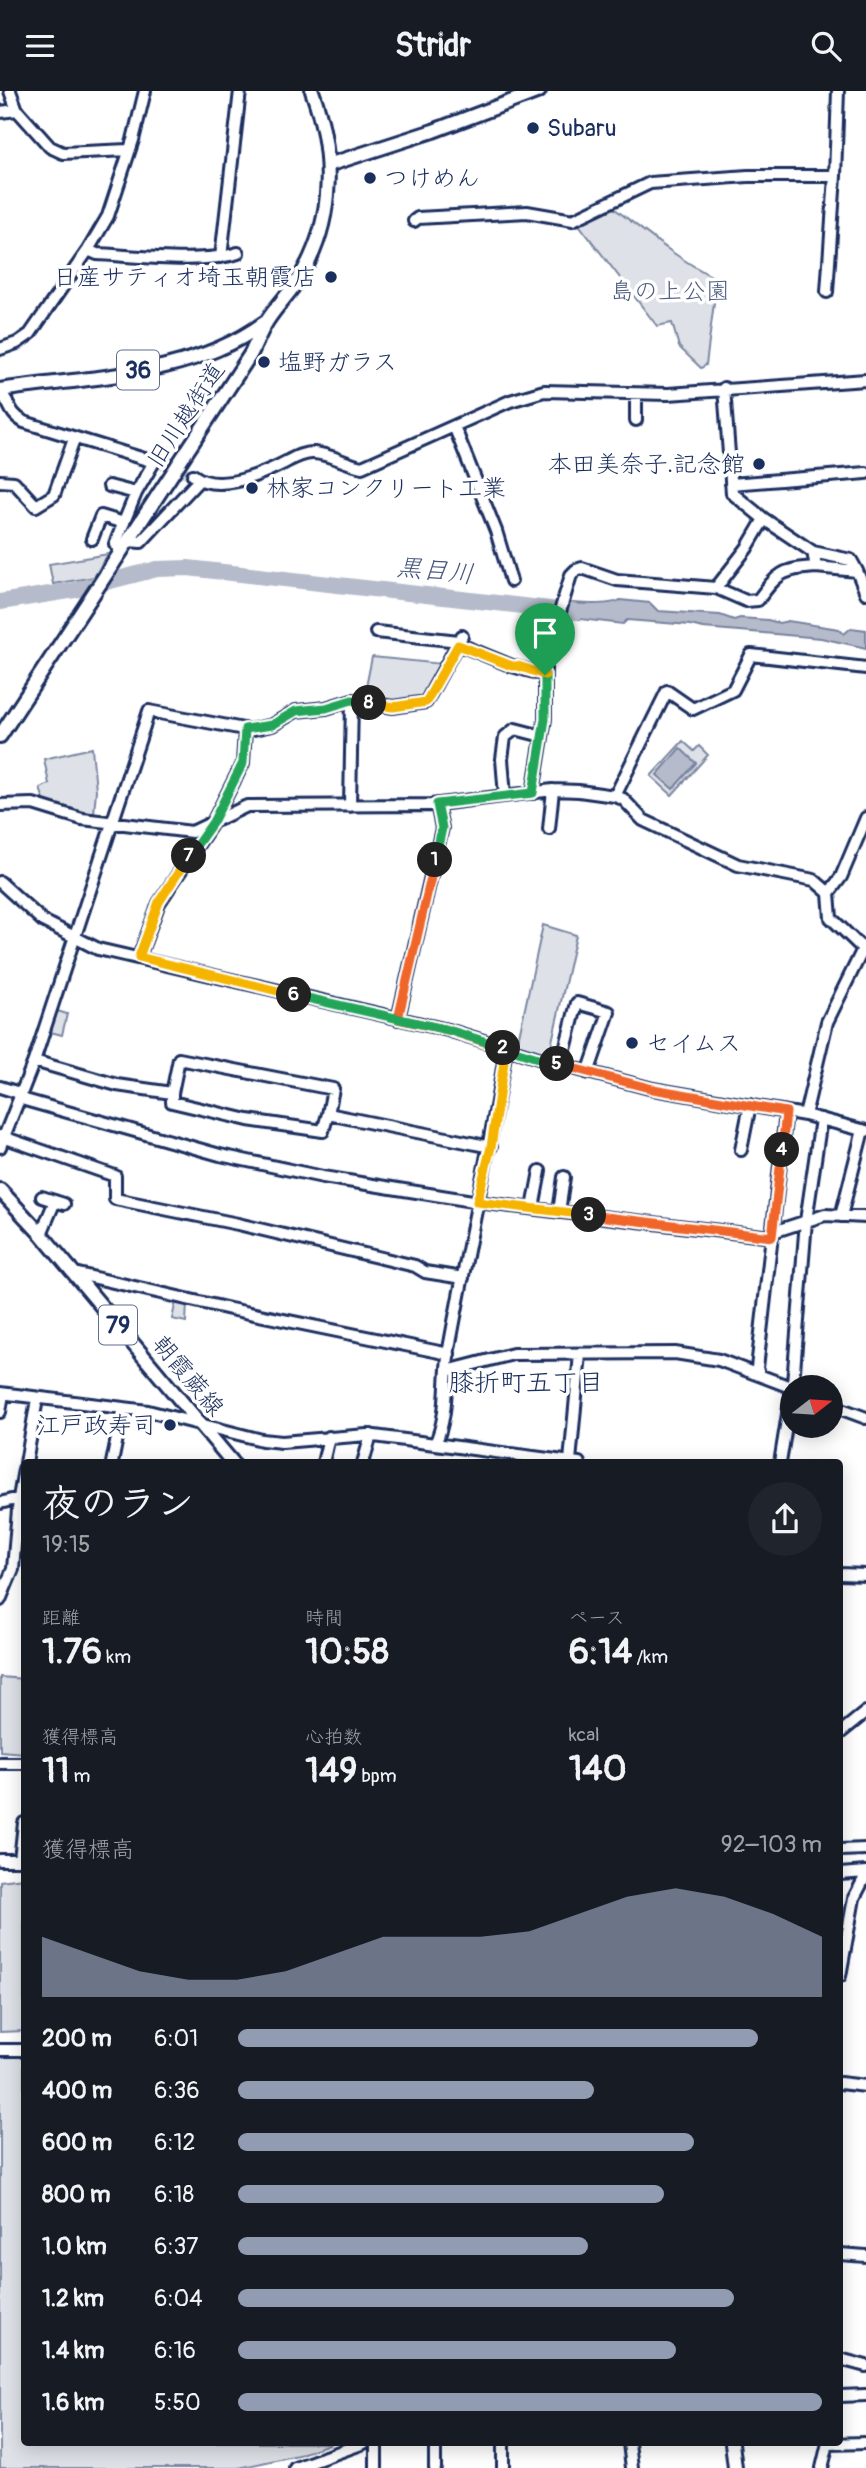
<!DOCTYPE html>
<html lang="ja">
<head>
<meta charset="utf-8">
<style>
  body { margin:0; font-family:Pangolin,"Klee One",sans-serif; background:#20242c; color:#f1f3f6; height:100vh; display:flex; flex-direction:column; font-size:26px; white-space:nowrap }
  * { box-sizing:border-box; margin:0 }
  p { font-size:23px; color:#9ea1a6 }
  .icon { flex:none; width:38px; height:38px; fill:none; stroke:currentColor; stroke-width:2; stroke-linecap:round; stroke-linejoin:round }
  .map { position:relative; flex:1; overflow:hidden }
  .sheet { position:absolute; left:21px; top:1368px; width:822px; height:987px; display:flex; flex-direction:column; background:#171b24; border-radius:7px; box-shadow:0 4px 18px #0003 }
  .sheet>* { flex:none }
  .needle { width:46px; rotate:73deg }
  .controls { position:absolute; left:780px; top:1284px; display:grid; gap:14px }
  .controls a { display:grid; place-items:center; width:63px; height:63px; border-radius:50%; background:#171b24; box-shadow:0 4px 18px #0003; font-size:35px }
  .pin { position:absolute; display:grid; place-items:center; width:60px; height:60px; color:#fff; margin:-72px -30px; border-radius:50% 50% 50% 0; rotate:-45deg; box-shadow:0 0 7px #0007 }
  .pin .icon { rotate:45deg }
  .km { position:absolute; width:35px; height:35px; margin:-18px; border-radius:50%; background:#222; color:#fff; font-size:19px; line-height:35px; text-align:center }
  .round { display:grid; place-items:center; flex:none; width:74px; height:74px; border-radius:37px; background:#20242c }
  .summary { display:flex; align-items:center; justify-content:space-between; height:119px; padding:0 21px }
  h1 { font-size:38px; font-weight:700; line-height:52px }
  .stats { display:grid; grid-template-columns:repeat(3,1fr); gap:10px; height:119px; padding:7px 21px }
  .stats div { display:grid; align-content:center }
  .stats b { font-size:35px; font-weight:700 }
  .stats small { font-size:19px; font-weight:400 }
  .stats p { font-size:19px }
  .chart { height:196px; padding:14px 21px }
  .chart p { display:flex; justify-content:space-between }
  .chart svg { width:100%; height:126px; margin-top:7px; fill:#919bb2; opacity:.7 }
  ul { padding:0 21px; list-style:none; font-size:23px }
  li { display:grid; grid-template-columns:112px 84px 1fr; align-items:center; height:52px }
  li i { height:18px; border-radius:9px; background:#919bb2 }
  header { display:flex; justify-content:space-between; align-items:center; height:91px; padding:0 21px; background:#171b24; font-size:32px; font-weight:700 }
  .map>svg:first-child { display:block }
  .green { fill:#dee1e7; stroke:#7c88a2; stroke-width:2 }
  .water { fill:#b5bbca; stroke:#77839f; stroke-width:2 }
  .lines { fill:none; stroke-linecap:round; stroke-linejoin:round }
  .river { stroke:#b5bbca; stroke-width:16 }
  .minor-tunnel { stroke:#d1d5df; stroke-width:10; stroke-dasharray:10 5; stroke-linecap:butt }
  .minor-casing { stroke:#1b2f5e; stroke-width:16 }
  .major-casing { stroke:#1b2f5e; stroke-width:18 }
  .minor { stroke:#fff; stroke-width:10 }
  .major { stroke:#fff; stroke-width:12 }
  .split-1-casing { stroke:#fff; stroke-width:14 }
  .split-2-casing { stroke:#fff; stroke-width:14 }
  .split-3-casing { stroke:#fff; stroke-width:14 }
  .split-4-casing { stroke:#fff; stroke-width:14 }
  .split-5-casing { stroke:#fff; stroke-width:14 }
  .split-6-casing { stroke:#fff; stroke-width:14 }
  .split-7-casing { stroke:#fff; stroke-width:14 }
  .split-8-casing { stroke:#fff; stroke-width:14 }
  .split-9-casing { stroke:#fff; stroke-width:14 }
  .split-1 { stroke:#22a559; stroke-width:9 }
  .split-2 { stroke:#f0652b; stroke-width:9 }
  .split-3 { stroke:#f5b400; stroke-width:9 }
  .split-4 { stroke:#f0652b; stroke-width:9 }
  .split-5 { stroke:#f0652b; stroke-width:9 }
  .split-6 { stroke:#22a559; stroke-width:9 }
  .split-7 { stroke:#f5b400; stroke-width:9 }
  .split-8 { stroke:#22a559; stroke-width:9 }
  .split-9 { stroke:#f5b400; stroke-width:9 }
  .poi-dot { fill:#1b2f5e; stroke:#fff; stroke-width:2.5 }
  .labels { text-anchor:middle; dominant-baseline:central; stroke-width:7; stroke-linejoin:round; paint-order:stroke }
  .shield { fill:#fff; stroke:#5f6d8e; stroke-width:2 }
  .shield-label { font-size:23px; font-weight:bold; fill:#1b2f5e }
  .poi-label { font-size:24px; fill:#1b2f5e; stroke:#fff; text-anchor:start }
  .park-label { font-size:24px; fill:#4c5c80; stroke:#fff }
  .street-label { font-size:24px; fill:#1b2f5e; stroke:#fff }
  .water-label { font-size:26px; font-style:italic; fill:#49597e; stroke:#fff }
  .neighbourhood-label { font-size:26px; fill:#1b2f5e; stroke:#fff }
</style>
</head>
<body>
<header><svg class="icon" aria-label="menu" viewBox="0 0 24 24"><path d="M4 6h16M4 12h16M4 18h16"/></svg>Stridr<svg class="icon" aria-label="search" viewBox="0 0 24 24"><circle cx="10" cy="10" r="6"/><path d="M15 15l6 6"/></svg></header>
<div class="map">
<svg width="866" height="2377" viewBox="0 0 866 2377">
  <rect width="100%" height="100%" fill="#fff"/>
  <filter id="ink" filterUnits="userSpaceOnUse"><feTurbulence type="fractalNoise" baseFrequency=".0143" numOctaves="2"/><feDisplacementMap in="SourceGraphic" scale="14" xChannelSelector="R" yChannelSelector="G"/><feConvolveMatrix kernelMatrix="1 2 1 2 8 2 1 2 1" color-interpolation-filters="sRGB"/></filter>
  <g filter="url(#ink)">
    <!-- green -->
    <path class="green" d="M 610,114 C 645,141 677,168 717,188 L 706,274 L 701,277 L 679,256 L 672,232 L 657,235 L 577,131 Z
      M 108,463 L 94,486 L 53,493 L 49,473 Z
      M 372,566 L 443,573 C 438,583 433,595 426,604 C 415,617 379,608 364,606 Z
      M 683,650 L 694,660 L 699,655 L 708,664 L 672,704 L 651,685 Z
      M 92,657 L 96,699 L 94,723 L 45,712 L 40,697 L 49,693 L 44,668 Z
      M 543,834 L 576,844 L 549,964 L 517,954 Z
      M 54,919 L 67,923 L 62,944 L 43,939 Z
      M 176,1210 L 187,1212 L 186,1231 L 172,1228 Z
      M 0,1586 L 24,1588 L 24,1662 L 0,1660 Z
      M 24,1787 L 24,1940 L 0,1941 L 0,1790 Z
      M 0,1966 L 24,1966 L 24,2352 L 332,2352 L 298,2364 L 239,2377 L 0,2377 Z"/>
    <!-- water -->
    <path class="water" d="M 620,509 L 650,512 L 658,520 L 720,524 L 734,529 L 740,527 L 768,529 L 779,532 L 788,530 L 839,538 L 844,543 L 851,537 L 866,539 L 866,557 L 821,547 L 703,537 L 690,534 L 627,529 L 623,533 L 553,525 L 557,510 C 571,513 610,515 620,509 Z
      M 680,657 L 696,672 L 673,698 L 657,684 Z"/>
    <g class="lines">
      <!-- river -->
      <path class="river" d="M 0,511 L 75,499 L 157,478 L 188,477 L 576,521"/>
      <!-- minor-tunnel -->
      <path class="minor-tunnel" d="M 154,371 L 193,384"/>
      <defs>
        <path id="minor" d="M 10,0 L 17,19 L 50,56 L 63,62 L 128,59
          M 0,21 L 17,19
          M 414,130 L 418,127 L 527,121 L 573,129 L 650,92 L 748,85 L 835,85 L 838,0
          M 88,159 L 97,163 C 136,165 202,173 238,162
          M 221,166 L 240,0
          M 827,201 L 835,85
          M 0,258 L 17,252 L 30,243 L 88,159 L 108,125 L 133,49 L 145,0
          M 724,297 L 732,402 L 764,428 L 813,461 L 816,476 L 857,480 L 866,502
          M 0,301 C 12,313 7,321 24,331 L 154,371 L 136,402 L 115,453 L 121,461
          M 636,329 L 636,303
          M 454,335 L 496,440 L 511,490
          M 193,384 C 216,402 255,386 278,375 C 289,370 301,361 314,362 C 330,363 346,373 362,376 L 510,310 L 544,300 L 668,303 L 866,289
          M 0,390 L 14,391 L 36,415 L 54,404 L 74,348
          M 731,393 L 866,382
          M 109,395 L 136,402
          M 92,448 L 101,425 L 124,432
          M 128,450 L 141,451 L 199,389
          M 813,461 L 851,469 L 857,480
          M 716,497 L 746,510 L 758,509 C 778,482 782,478 816,476
          M 376,541 L 459,550
          M 458,553 L 512,575 L 545,584
          M 533,702 L 545,628 L 545,571 L 571,484 L 576,479 L 582,477 L 617,489 L 716,497 L 747,457 L 764,428
          M 505,705 L 502,668 L 505,646 L 515,638 L 542,645
          M 615,705 L 667,600 L 693,618 L 733,599 L 751,564 L 866,577
          M 0,714 L 33,713 L 82,728 L 192,741 L 247,715 L 431,714 L 553,699 L 579,700 L 615,705 L 623,708 L 643,729 L 738,774 L 814,789 L 829,802 L 831,827 L 860,855 L 866,856
          M 350,715 L 352,609
          M 549,738 L 553,699
          M 0,791 L 43,830 L 98,858 L 448,939 L 561,974 L 653,998 L 805,1024 L 866,1040
          M 829,802 L 841,786 L 866,727
          M 139,866 L 159,812 L 213,731 L 243,672 L 245,638
          M 398,928 L 442,737 L 437,713
          M 34,970 L 117,994 L 172,1002 L 172,1011 L 248,1029 L 323,1040 L 328,1023 L 491,1056
          M 561,974 L 577,912 L 609,921 L 588,982
          M 0,996 L 16,1001 L 25,1009 L 220,1064 L 323,1086 L 485,1112 L 772,1146
          M 172,1002 L 179,968 L 333,998 L 328,1023
          M 805,1024 L 827,931 L 864,856
          M 0,1045 L 115,1085 L 115,1108 L 238,1133 L 415,1175 L 425,1181 L 463,1187
          M 0,1056 L 34,970 L 149,620 L 249,639 L 272,634 L 296,620 L 326,617 L 352,609 L 393,616 L 426,611 L 462,545
          M 741,1059 L 750,1014
          M 42,1106 L 64,1113
          M 533,1117 L 540,1080
          M 559,1121 L 564,1086
          M 841,1125 L 863,1039
          M 773,1141 L 825,1124 L 866,1126
          M 41,1143 L 55,1110
          M 74,1182 L 230,1218 L 449,1263
          M 447,1280 L 513,1263 L 675,1262 L 719,1269 L 793,1297
          M 759,1283 L 757,1277 L 786,1021
          M 0,1302 L 148,1320 L 262,1349 L 282,1351 L 367,1344 L 435,1353 C 449,1324 444,1290 449,1258 C 467,1158 490,1059 506,958
          M 831,1314 L 866,1327
          M 0,1321 L 3,1303
          M 435,1353 L 579,1372
          M 570,1370 L 580,1263
          M 26,1372 L 37,1308
          M 112,1372 L 123,1317
          M 323,1372 L 329,1346
          M 363,1372 L 371,1344
          M 780,1372 L 793,1292 L 806,1130 L 821,1028
          M 0,1412 L 19,1407
          M 840,1483 L 866,1484
          M 0,1509 L 13,1478 L 19,1407 L 24,1378
          M 840,1642 L 866,1621
          M 0,1672 L 24,1672
          M 840,1759 L 866,1758
          M 0,1769 L 24,1769
          M 20,1769 L 24,1732
          M 840,1783 L 866,1781
          M 840,1885 L 854,1807 L 866,1784
          M 0,1959 L 24,1959
          M 840,1992 L 866,1995
          M 840,2163 L 866,2165
          M 840,2268 L 866,2275
          M 840,2305 L 866,2304
          M 376,2352 L 376,2377
          M 435,2352 L 435,2377
          M 503,2352 L 503,2377
          M 629,2352 L 632,2377
          M 828,2353 L 866,2352
          M 295,2377 L 364,2352
          M 822,2377 L 828,2352"/>
        <path id="major" d="M 328,74 L 433,40 L 539,0
          M 0,299 C 87,286 191,286 264,232
          M 0,645 L 250,264 C 256,253 260,241 267,230 C 277,214 292,200 302,183 C 335,127 334,60 312,0
          M 0,1099 L 41,1143 L 233,1372
          M 732,2352 L 735,2377"/>
      </defs>
      <!-- minor casing -->
      <use href="#minor" class="minor-casing"/>
      <!-- major casing -->
      <use href="#major" class="major-casing"/>
      <!-- minor -->
      <use href="#minor" class="minor"/>
      <!-- major -->
      <use href="#major" class="major"/>
    </g>
  </g>
  <g class="lines" filter="url(#ink)">
    <defs>
      <path id="split-1" d="M 435,769 L 442,737 L 437,713 L 533,702 L 545,628 L 545,584"/>
      <path id="split-2" d="M 435,769 L 398,928 L 448,939 L 503,957"/>
      <path id="split-3" d="M 503,957 L 506,958 L 491,1056 L 477,1111 L 589,1124"/>
      <path id="split-4" d="M 589,1124 L 772,1146 L 782,1059"/>
      <path id="split-5" d="M 557,973 L 653,998 L 786,1021 L 782,1059"/>
      <path id="split-6" d="M 294,904 L 448,939 L 557,973"/>
      <path id="split-7" d="M 189,765 L 159,811 L 139,866 L 294,904"/>
      <path id="split-8" d="M 189,765 L 213,731 L 243,672 L 245,638 L 272,634 L 296,620 L 326,617 L 352,609 L 369,612"/>
      <path id="split-9" d="M 369,612 L 393,616 L 426,611 L 458,554 L 512,575 L 518,575 L 545,584"/>
    </defs>
    <!-- split-1 casing -->
    <use href="#split-1" class="split-1-casing"/>
    <!-- split-2 casing -->
    <use href="#split-2" class="split-2-casing"/>
    <!-- split-3 casing -->
    <use href="#split-3" class="split-3-casing"/>
    <!-- split-4 casing -->
    <use href="#split-4" class="split-4-casing"/>
    <!-- split-5 casing -->
    <use href="#split-5" class="split-5-casing"/>
    <!-- split-6 casing -->
    <use href="#split-6" class="split-6-casing"/>
    <!-- split-7 casing -->
    <use href="#split-7" class="split-7-casing"/>
    <!-- split-8 casing -->
    <use href="#split-8" class="split-8-casing"/>
    <!-- split-9 casing -->
    <use href="#split-9" class="split-9-casing"/>
    <!-- split-1 -->
    <use href="#split-1" class="split-1"/>
    <!-- split-2 -->
    <use href="#split-2" class="split-2"/>
    <!-- split-3 -->
    <use href="#split-3" class="split-3"/>
    <!-- split-4 -->
    <use href="#split-4" class="split-4"/>
    <!-- split-5 -->
    <use href="#split-5" class="split-5"/>
    <!-- split-6 -->
    <use href="#split-6" class="split-6"/>
    <!-- split-7 -->
    <use href="#split-7" class="split-7"/>
    <!-- split-8 -->
    <use href="#split-8" class="split-8"/>
    <!-- split-9 -->
    <use href="#split-9" class="split-9"/>
  </g>
  <!-- markers -->
  <g class="poi-dot">
    <circle cx="533" cy="37" r="7"/>
    <circle cx="370" cy="87" r="7"/>
    <circle cx="331" cy="186" r="7"/>
    <circle cx="264" cy="271" r="7"/>
    <circle cx="759" cy="373" r="7"/>
    <circle cx="252" cy="397" r="7"/>
    <circle cx="632" cy="952" r="7"/>
    <circle cx="170" cy="1334" r="7"/>
  </g>
  <g class="labels">
    <!-- shield labels -->
    <g class="shield">
      <rect x="117" y="259.5" width="42" height="39" rx="5"/>
      <rect x="99" y="1214.5" width="38" height="39" rx="5"/>
    </g>
    <g class="shield-label">
      <text x="138" y="279">36</text>
      <text x="118" y="1234">79</text>
    </g>
    <!-- poi labels -->
    <g class="poi-label">
      <text x="547" y="37">Subaru</text>
      <text x="384" y="87">つけめん</text>
      <text x="317" y="186" text-anchor="end">日産サティオ埼玉朝霞店</text>
      <text x="278" y="271">塩野ガラス</text>
      <text x="745" y="373" text-anchor="end">本田美奈子.記念館</text>
      <text x="266" y="397">林家コンクリート工業</text>
      <text x="646" y="952">セイムス</text>
      <text x="156" y="1334" text-anchor="end">江戸政寿司</text>
    </g>
    <!-- park labels -->
    <g class="park-label">
      <text x="670" y="200">島の上公園</text>
    </g>
    <!-- street labels -->
    <g class="street-label">
      <text transform="translate(186 324) rotate(-57)">旧川越街道</text>
      <text transform="translate(188 1285) rotate(50)">朝霞蕨線</text>
    </g>
    <!-- water labels -->
    <g class="water-label">
      <text transform="translate(435 480) rotate(6)">黒目川</text>
    </g>
    <!-- neighbourhood labels -->
    <g class="neighbourhood-label">
      <text x="526" y="1292">膝折町五丁目</text>
    </g>
  </g>
</svg>
<div class="controls">
<a><svg class="needle" viewBox="-14 -14 28 28"><path d="M0-13l5 13h-10z" fill="#e53935"/><path d="M0 13l5-13h-10z" fill="#9ea1a6"/></svg></a>
</div>
<div class="pin" style="left:545px;top:584px;background:#1e9e55"><svg class="icon" aria-label="arrive" viewBox="0 0 24 24"><path d="M6 21V4h12l-3 4 3 4H6"/></svg></div>
<b class="km" style="left:435px;top:769px">1</b>
<b class="km" style="left:503px;top:957px">2</b>
<b class="km" style="left:589px;top:1124px">3</b>
<b class="km" style="left:782px;top:1059px">4</b>
<b class="km" style="left:557px;top:973px">5</b>
<b class="km" style="left:294px;top:904px">6</b>
<b class="km" style="left:189px;top:765px">7</b>
<b class="km" style="left:369px;top:612px">8</b>
<section class="sheet">
<div class="summary"><div><h1>夜のラン</h1><p>19:15</p></div><a class="round"><svg class="icon" aria-label="share" viewBox="0 0 24 24"><path d="M12 15V3M7 8l5-5 5 5M5 13v7h14v-7"/></svg></a></div>
<div class="stats">
<div><p>距離</p><b>1.76<small> km</small></b></div>
<div><p>時間</p><b>10:58</b></div>
<div><p>ペース</p><b>6:14<small> /km</small></b></div>
</div>
<div class="stats">
<div><p>獲得標高</p><b>11<small> m</small></b></div>
<div><p>心拍数</p><b>149<small> bpm</small></b></div>
<div><p>kcal</p><b>140</b></div>
</div>
<div class="chart"><p><span>獲得標高</span>92–103 m</p>
<svg viewBox="0 0 160 44" preserveAspectRatio="none"><path d="M0 44V23L10 29L20 35L30 38L40 38L50 35L60 29L70 23L80 23L90 23L100 21L110 15L120 9L130 6L140 9L150 15L160 23V44z"/></svg>
</div>
<ul>
<li><b>200 m</b>6:01<i style="width:89%"></i></li>
<li><b>400 m</b>6:36<i style="width:61%"></i></li>
<li><b>600 m</b>6:12<i style="width:78%"></i></li>
<li><b>800 m</b>6:18<i style="width:73%"></i></li>
<li><b>1.0 km</b>6:37<i style="width:60%"></i></li>
<li><b>1.2 km</b>6:04<i style="width:85%"></i></li>
<li><b>1.4 km</b>6:16<i style="width:75%"></i></li>
<li><b>1.6 km</b>5:50<i style="width:100%"></i></li>
</ul>
</section>
</div>
</body>
</html>
